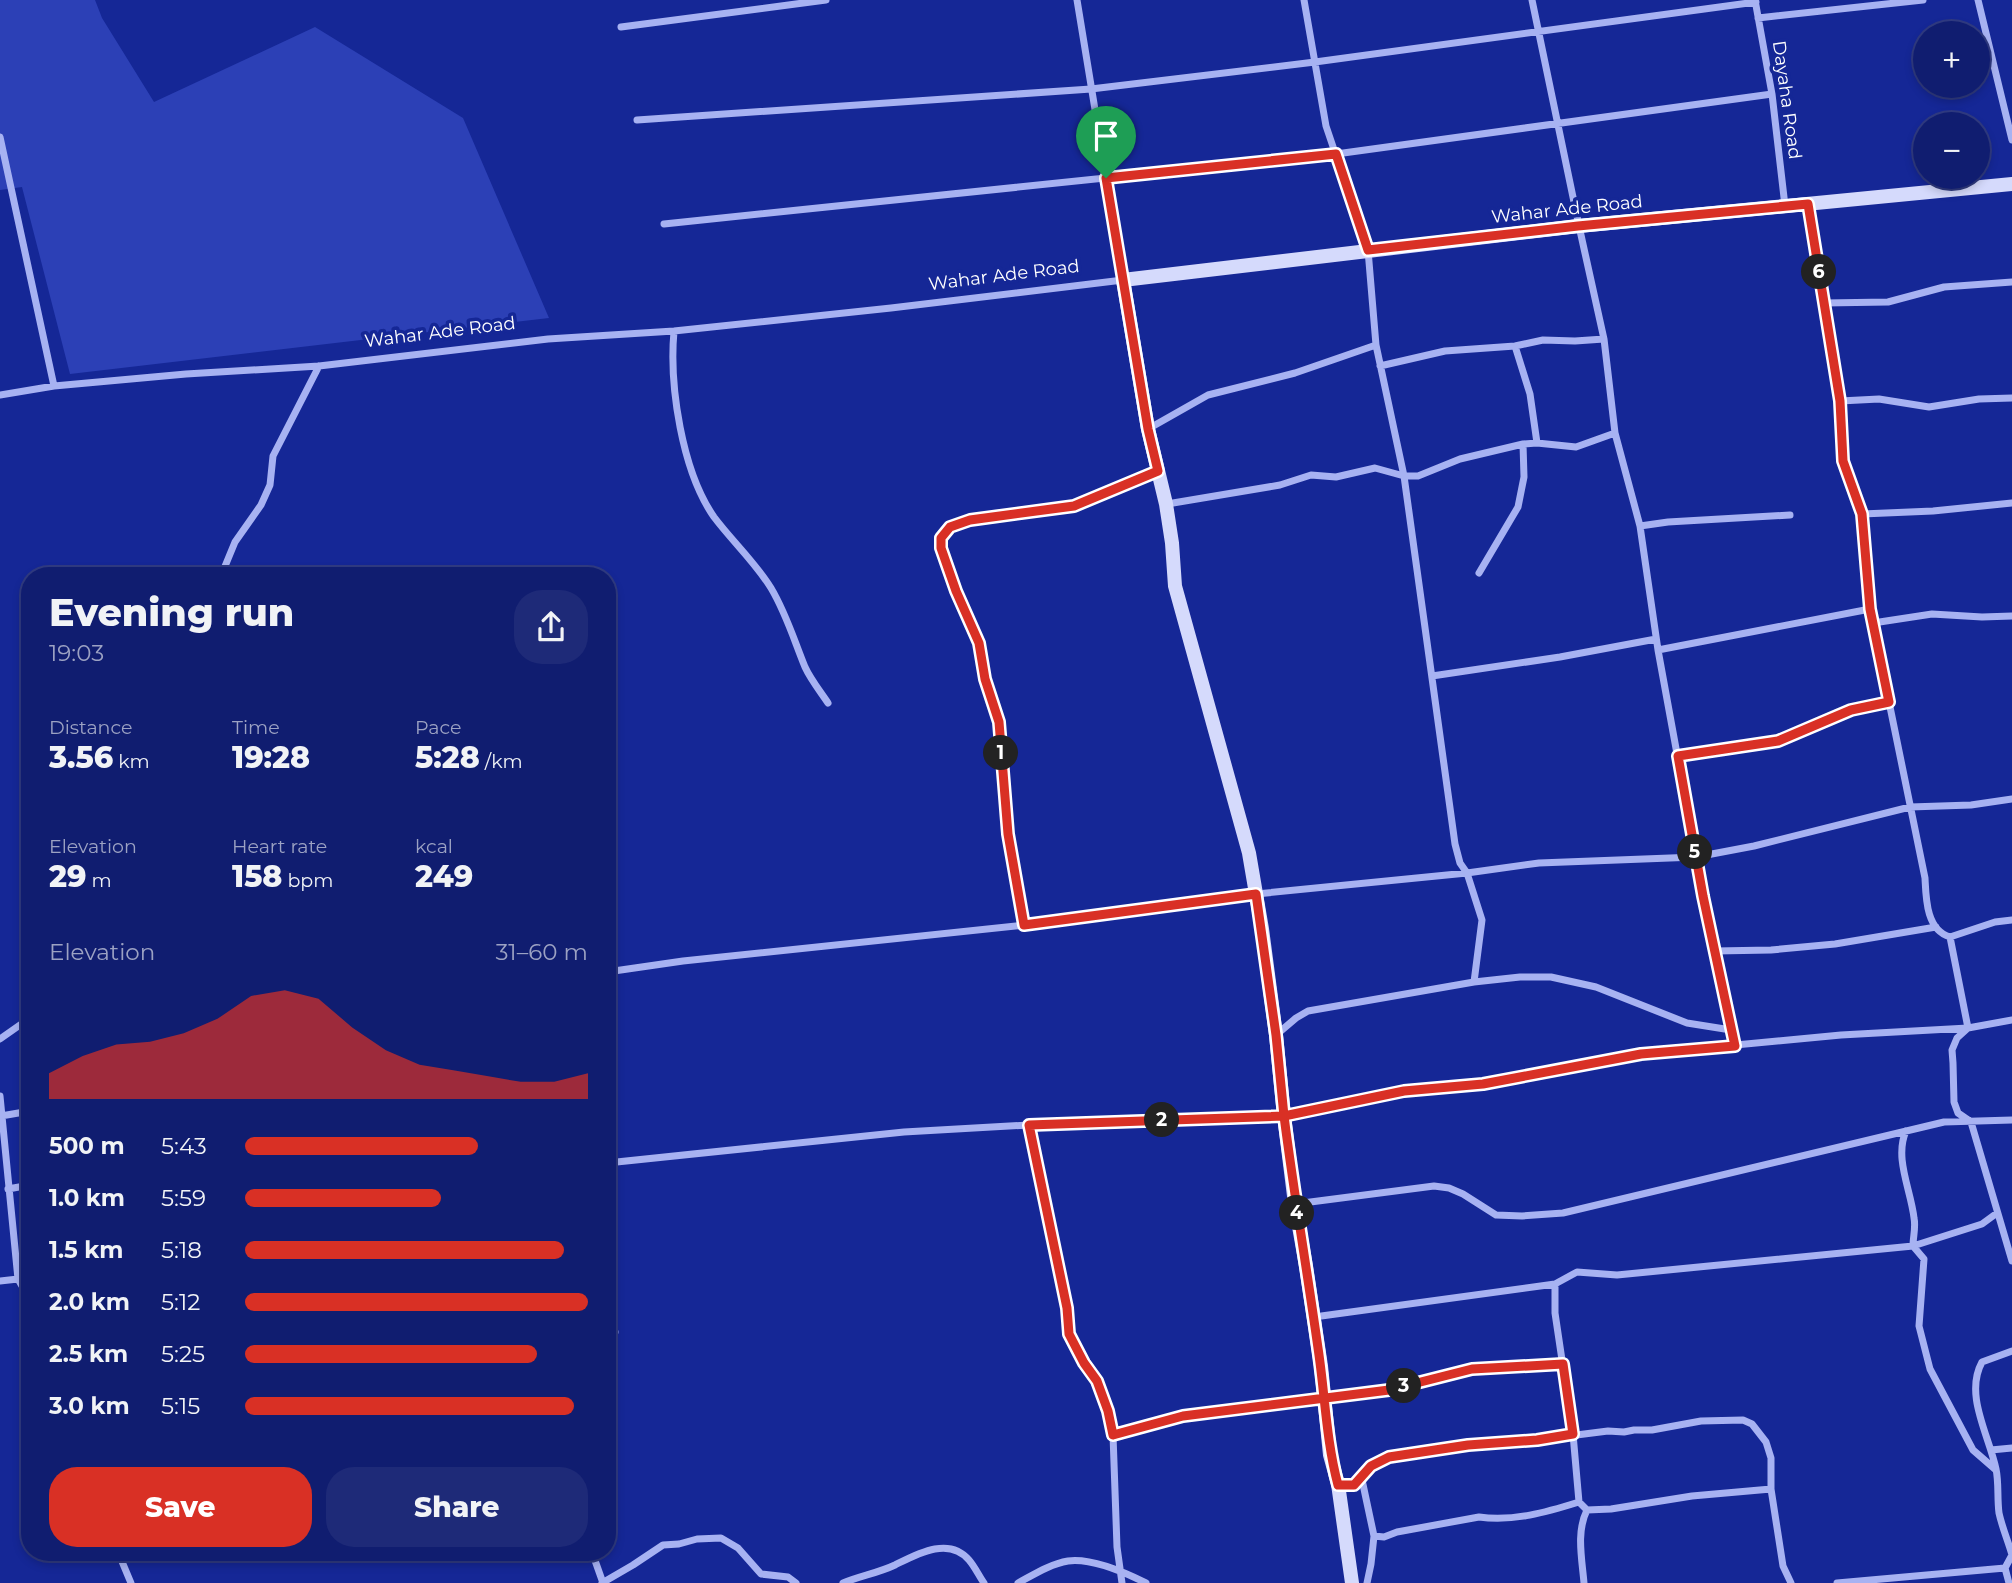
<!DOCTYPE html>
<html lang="en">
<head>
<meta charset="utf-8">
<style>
  body { margin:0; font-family:Montserrat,sans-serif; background:#1e2a78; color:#f1f3f6; height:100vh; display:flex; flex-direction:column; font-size:26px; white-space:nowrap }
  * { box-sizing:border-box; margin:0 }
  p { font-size:23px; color:#9ca2c3 }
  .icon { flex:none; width:38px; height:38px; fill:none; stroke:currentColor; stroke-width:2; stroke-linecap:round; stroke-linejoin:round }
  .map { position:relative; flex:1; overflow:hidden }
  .panel { position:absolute; left:21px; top:567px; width:595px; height:994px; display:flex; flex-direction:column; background:#101d70; border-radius:28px; box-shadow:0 4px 10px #0003,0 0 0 2px #303b83 }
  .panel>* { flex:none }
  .buttons { position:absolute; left:1913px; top:21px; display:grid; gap:14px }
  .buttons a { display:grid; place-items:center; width:77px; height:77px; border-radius:50%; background:#101d70; box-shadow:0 4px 10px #0003,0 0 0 2px #303b83; font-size:35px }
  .pin { position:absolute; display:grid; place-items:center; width:60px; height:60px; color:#fff; margin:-72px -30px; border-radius:50% 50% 50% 0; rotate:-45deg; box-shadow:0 0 7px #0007 }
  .pin .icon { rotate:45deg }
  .km { position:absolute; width:35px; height:35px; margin:-18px; border-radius:50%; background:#222; color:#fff; font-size:19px; line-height:35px; text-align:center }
  .round { display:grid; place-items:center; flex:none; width:74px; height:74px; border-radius:28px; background:#1e2a78 }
  .summary { display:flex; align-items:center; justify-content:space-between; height:119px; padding:0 28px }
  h1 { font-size:38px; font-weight:800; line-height:52px }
  .figures { display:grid; grid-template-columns:repeat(3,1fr); gap:10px; height:119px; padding:7px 28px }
  .figures div { display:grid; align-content:center }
  .figures b { font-size:30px; font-weight:800 }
  .figures small { font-size:19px; font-weight:400 }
  .figures p { font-size:19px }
  .chart { height:196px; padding:14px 28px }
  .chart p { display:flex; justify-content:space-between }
  .chart svg { width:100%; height:126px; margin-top:7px; fill:#d93025; opacity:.7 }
  .cta { display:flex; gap:14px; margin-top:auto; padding:14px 28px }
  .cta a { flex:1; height:80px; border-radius:28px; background:#d93025; color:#fff; font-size:28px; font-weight:800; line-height:80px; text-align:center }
  .cta a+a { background:#1e2a78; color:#f1f3f6 }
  ul { padding:0 28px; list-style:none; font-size:23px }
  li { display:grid; grid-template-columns:112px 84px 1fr; align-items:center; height:52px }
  li i { height:18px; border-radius:9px; background:#d93025 }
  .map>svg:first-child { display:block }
  .green { fill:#2c40b6 }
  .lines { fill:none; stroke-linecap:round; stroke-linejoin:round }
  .street { stroke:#a7b2f2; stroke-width:7 }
  .secondary { stroke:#d5dafc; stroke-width:14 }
  .route-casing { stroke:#fff; stroke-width:14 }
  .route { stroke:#d93025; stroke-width:9 }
  .labels { text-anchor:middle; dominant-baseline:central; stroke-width:7; stroke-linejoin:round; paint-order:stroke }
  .street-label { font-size:18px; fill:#fff; stroke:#152796 }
</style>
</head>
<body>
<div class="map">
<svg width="2012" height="1583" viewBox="0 0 2012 1583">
  <rect width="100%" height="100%" fill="#152796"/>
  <!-- green -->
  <path class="green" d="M 0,0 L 95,0 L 102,18 L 154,102 L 315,27 L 463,118 L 549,318 L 70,374 L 22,187 L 0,190 Z"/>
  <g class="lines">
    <!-- street -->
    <path class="street" d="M 1304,0 L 1326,126 L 1368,250 L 1376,345 L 1404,476 L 1455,844 L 1460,863 L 1467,873 L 1482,920 L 1474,982
      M 1532,0 L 1579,226 L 1604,339 L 1615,433 L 1640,526 L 1658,650 L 1703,896 L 1735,1046
      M 1755,0 L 1772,94 L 1785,206
      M 1978,0 L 2012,140
      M 1758,18 L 1923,0
      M 621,27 L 826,0
      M 637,120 L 1091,89 L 1315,62 L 1756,2
      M 0,137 L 54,386
      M 1808,204 L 1840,401 L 1844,462 L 1862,514 L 1870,609 L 1925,878 C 1926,898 1926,930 1950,937 L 1968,1028 L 1957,1038 L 1952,1050 L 1953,1063 L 1954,1102 L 1958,1113 L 1971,1122 L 2012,1261
      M 664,224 L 1336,154 L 1772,94
      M 1824,303 L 1888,302 L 1944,287 L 2012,282
      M 674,331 C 669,386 682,471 714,517 C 732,541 755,562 771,588 C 786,613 794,640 805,667 C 811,680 820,691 828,703
      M 1515,346 L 1530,394 L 1537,443
      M 1380,366 L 1445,351 L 1515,346 L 1543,340 L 1575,341 L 1604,339
      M 0,395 L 54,386 L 186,374 L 319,366 L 548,339 L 674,331 L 891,308 L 1123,280 L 1077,0
      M 1840,401 L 1879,399 L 1929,407 L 1979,399 L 2012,398
      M 1148,429 L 1208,395 L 1295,373 L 1376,345
      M 1167,504 L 1280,485 L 1311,475 L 1336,477 L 1375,468 L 1404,476 L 1418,476 L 1460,459 L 1523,444 L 1537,443 L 1576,447 L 1615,433
      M 1862,514 L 1933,511 L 2012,503
      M 1640,526 L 1668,522 L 1790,515
      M 1479,573 L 1518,507 L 1524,477 L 1523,444
      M 221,576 L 235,542 L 261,505 L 270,485 L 273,456 L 319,366
      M 1873,623 L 1932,614 L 1982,617 L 2012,616
      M 1658,650 L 1870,609
      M 1432,676 L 1560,657 L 1656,639
      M 1678,756 L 1778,741 L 1851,710 L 1889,702
      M 1025,925 L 1008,834 L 999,722 L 985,679 L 979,643 L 956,591 L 941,548 L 941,538 L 950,527 L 970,520 L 1074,506 L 1158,471
      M 1950,937 L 1995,922 L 2012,920
      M 1715,951 L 1771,950 L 1835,944 L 1936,927
      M 607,972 L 683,961 L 1025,925 L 1256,894 L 1467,873 L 1539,863 L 1696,857 L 1754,846 L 1910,807 L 1971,805 L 2012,799
      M 1276,1035 L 1296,1018 L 1308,1011 L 1474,982 L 1520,977 L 1551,977 L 1596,987 L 1687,1023 L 1731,1030
      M 0,1039 L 30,1018
      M 0,1096 L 18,1279 L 30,1300
      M 1,1116 L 30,1111
      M 1029,1125 L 1067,1308 L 1069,1334 L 1084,1363 L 1097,1381 L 1107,1411 L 1113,1435 L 1117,1547 L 1122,1583
      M 1906,1131 C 1894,1158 1911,1190 1914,1218 C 1916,1227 1913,1237 1913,1246 L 1924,1259 L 1919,1326 L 1930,1369 L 1973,1450 L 1996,1470
      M 607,1163 L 904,1132 L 1029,1125 L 1284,1116 L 1404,1091 L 1483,1084 L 1641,1054 L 1841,1035 L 1968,1028 L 2012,1020
      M 8,1189 L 30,1185
      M 1295,1204 L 1434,1186 L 1449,1188 L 1463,1194 L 1496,1215 L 1522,1216 L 1563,1213 L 1944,1122 L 2012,1120
      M 0,1281 L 18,1279
      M 1314,1317 L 1555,1284
      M 607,1332 L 615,1332
      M 1113,1435 L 1183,1416 L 1389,1390 L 1472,1369 L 1563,1364
      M 1991,1450 L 2012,1448
      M 1361,1475 L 1374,1536
      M 1338,1484 L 1354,1485 L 1371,1466 L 1389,1457 L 1468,1445 L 1537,1440 L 1608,1431 L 1624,1432 L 1634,1430 L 1652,1430 L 1701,1421 L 1743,1420 L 1752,1424 L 1766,1442 L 1771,1458 L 1771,1489 L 1783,1566 L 1791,1583
      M 1587,1510 L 1611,1509 L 1692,1496 L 1771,1489
      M 118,1552 L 131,1583
      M 592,1552 L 603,1583
      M 602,1583 L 633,1565 L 663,1545 L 679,1544 L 697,1539 L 721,1538 L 738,1548 L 761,1574 L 788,1577 L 796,1583
      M 843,1583 C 860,1576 878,1573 895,1565 C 917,1554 949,1536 969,1560 C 975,1567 979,1576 984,1583
      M 1018,1583 C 1033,1575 1050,1564 1068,1561 C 1091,1558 1126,1573 1146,1583
      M 1367,1583 L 1371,1564 L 1374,1536 L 1384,1537 L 1397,1532 L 1479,1517 C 1513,1522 1547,1512 1579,1502
      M 1584,1583 C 1582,1559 1576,1532 1587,1510 L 1579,1502 L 1573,1434 L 1555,1313 L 1555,1284 L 1577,1272 L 1617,1275 L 1913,1246 L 1982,1224 L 1997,1213
      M 1837,1583 L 2005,1568
      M 2009,1583 L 2005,1568 L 2012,1555 C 2008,1541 2002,1527 1999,1513 C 1997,1498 1999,1483 1996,1469 C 1989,1435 1964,1395 1982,1362 L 2012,1351"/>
    <!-- secondary -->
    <path class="secondary" d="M 1352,1583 L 1338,1484 L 1330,1455 L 1321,1366 L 1306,1266 L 1295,1204 L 1284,1116 L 1276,1035 L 1262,929 L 1249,853 L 1175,586 L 1172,543 L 1166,504 L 1148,429 L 1123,280 L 1579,226 L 2012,184"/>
  </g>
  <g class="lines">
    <defs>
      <path id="route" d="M 1106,178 L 1148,429 L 1158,471 L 1074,506 L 970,520 L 950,527 L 941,538 L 941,548 L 956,591 L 979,643 L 985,679 L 999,722 L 1008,834 L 1024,925 L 1256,894 L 1276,1035 L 1284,1116 L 1029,1125 L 1067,1308 L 1069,1334 L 1084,1363 L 1097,1381 L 1108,1411 L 1113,1435 L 1183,1416 L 1389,1390 L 1472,1369 L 1563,1364 L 1573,1434 L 1537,1440 L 1468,1445 L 1389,1457 L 1371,1466 L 1354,1485 L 1338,1485 C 1326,1440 1325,1394 1318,1348 C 1307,1270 1294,1194 1284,1116 L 1404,1091 L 1483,1084 L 1641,1054 L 1735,1046 L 1703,896 L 1678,756 L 1778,741 L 1851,710 L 1889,702 L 1870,609 L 1862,514 L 1843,461 L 1840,401 L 1808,204 L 1578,226 L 1368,250 L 1336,154 L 1106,178"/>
    </defs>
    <!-- route casing -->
    <use href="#route" class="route-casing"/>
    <!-- route -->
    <use href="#route" class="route"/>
  </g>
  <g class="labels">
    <!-- street labels -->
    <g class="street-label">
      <text transform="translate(1787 100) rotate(82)">Dayaha Road</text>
      <text transform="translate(1567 209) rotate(-6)">Wahar Ade Road</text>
      <text transform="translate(1004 275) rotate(-7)">Wahar Ade Road</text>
      <text transform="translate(440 332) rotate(-7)">Wahar Ade Road</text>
    </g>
  </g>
</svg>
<div class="buttons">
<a>+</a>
<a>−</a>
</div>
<div class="pin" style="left:1106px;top:178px;background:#1e9e55"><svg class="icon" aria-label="arrive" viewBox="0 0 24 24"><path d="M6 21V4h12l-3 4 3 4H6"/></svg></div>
<b class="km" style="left:1001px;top:753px">1</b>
<b class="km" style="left:1162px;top:1120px">2</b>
<b class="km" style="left:1404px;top:1386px">3</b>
<b class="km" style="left:1297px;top:1213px">4</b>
<b class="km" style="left:1695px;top:852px">5</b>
<b class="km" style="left:1819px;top:272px">6</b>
<section class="panel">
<div class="summary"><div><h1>Evening run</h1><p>19:03</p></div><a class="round"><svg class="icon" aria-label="share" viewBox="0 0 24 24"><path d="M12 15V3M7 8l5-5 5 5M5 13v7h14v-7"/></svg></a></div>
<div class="figures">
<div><p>Distance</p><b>3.56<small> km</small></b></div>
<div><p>Time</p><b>19:28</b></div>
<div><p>Pace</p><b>5:28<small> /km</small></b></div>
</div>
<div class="figures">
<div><p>Elevation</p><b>29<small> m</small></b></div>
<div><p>Heart rate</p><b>158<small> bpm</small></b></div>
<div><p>kcal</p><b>249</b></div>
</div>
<div class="chart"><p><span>Elevation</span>31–60 m</p>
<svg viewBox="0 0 160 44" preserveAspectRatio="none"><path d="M0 44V35L10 29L20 25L30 24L40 21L50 16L60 8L70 6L80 9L90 19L100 27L110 32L120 34L130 36L140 38L150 38L160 35V44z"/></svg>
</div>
<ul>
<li><b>500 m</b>5:43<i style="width:68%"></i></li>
<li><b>1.0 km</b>5:59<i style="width:57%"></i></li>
<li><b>1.5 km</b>5:18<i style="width:93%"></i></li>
<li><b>2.0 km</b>5:12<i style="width:100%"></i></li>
<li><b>2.5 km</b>5:25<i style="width:85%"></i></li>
<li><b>3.0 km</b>5:15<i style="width:96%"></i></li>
</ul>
<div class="cta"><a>Save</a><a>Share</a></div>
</section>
</div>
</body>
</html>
